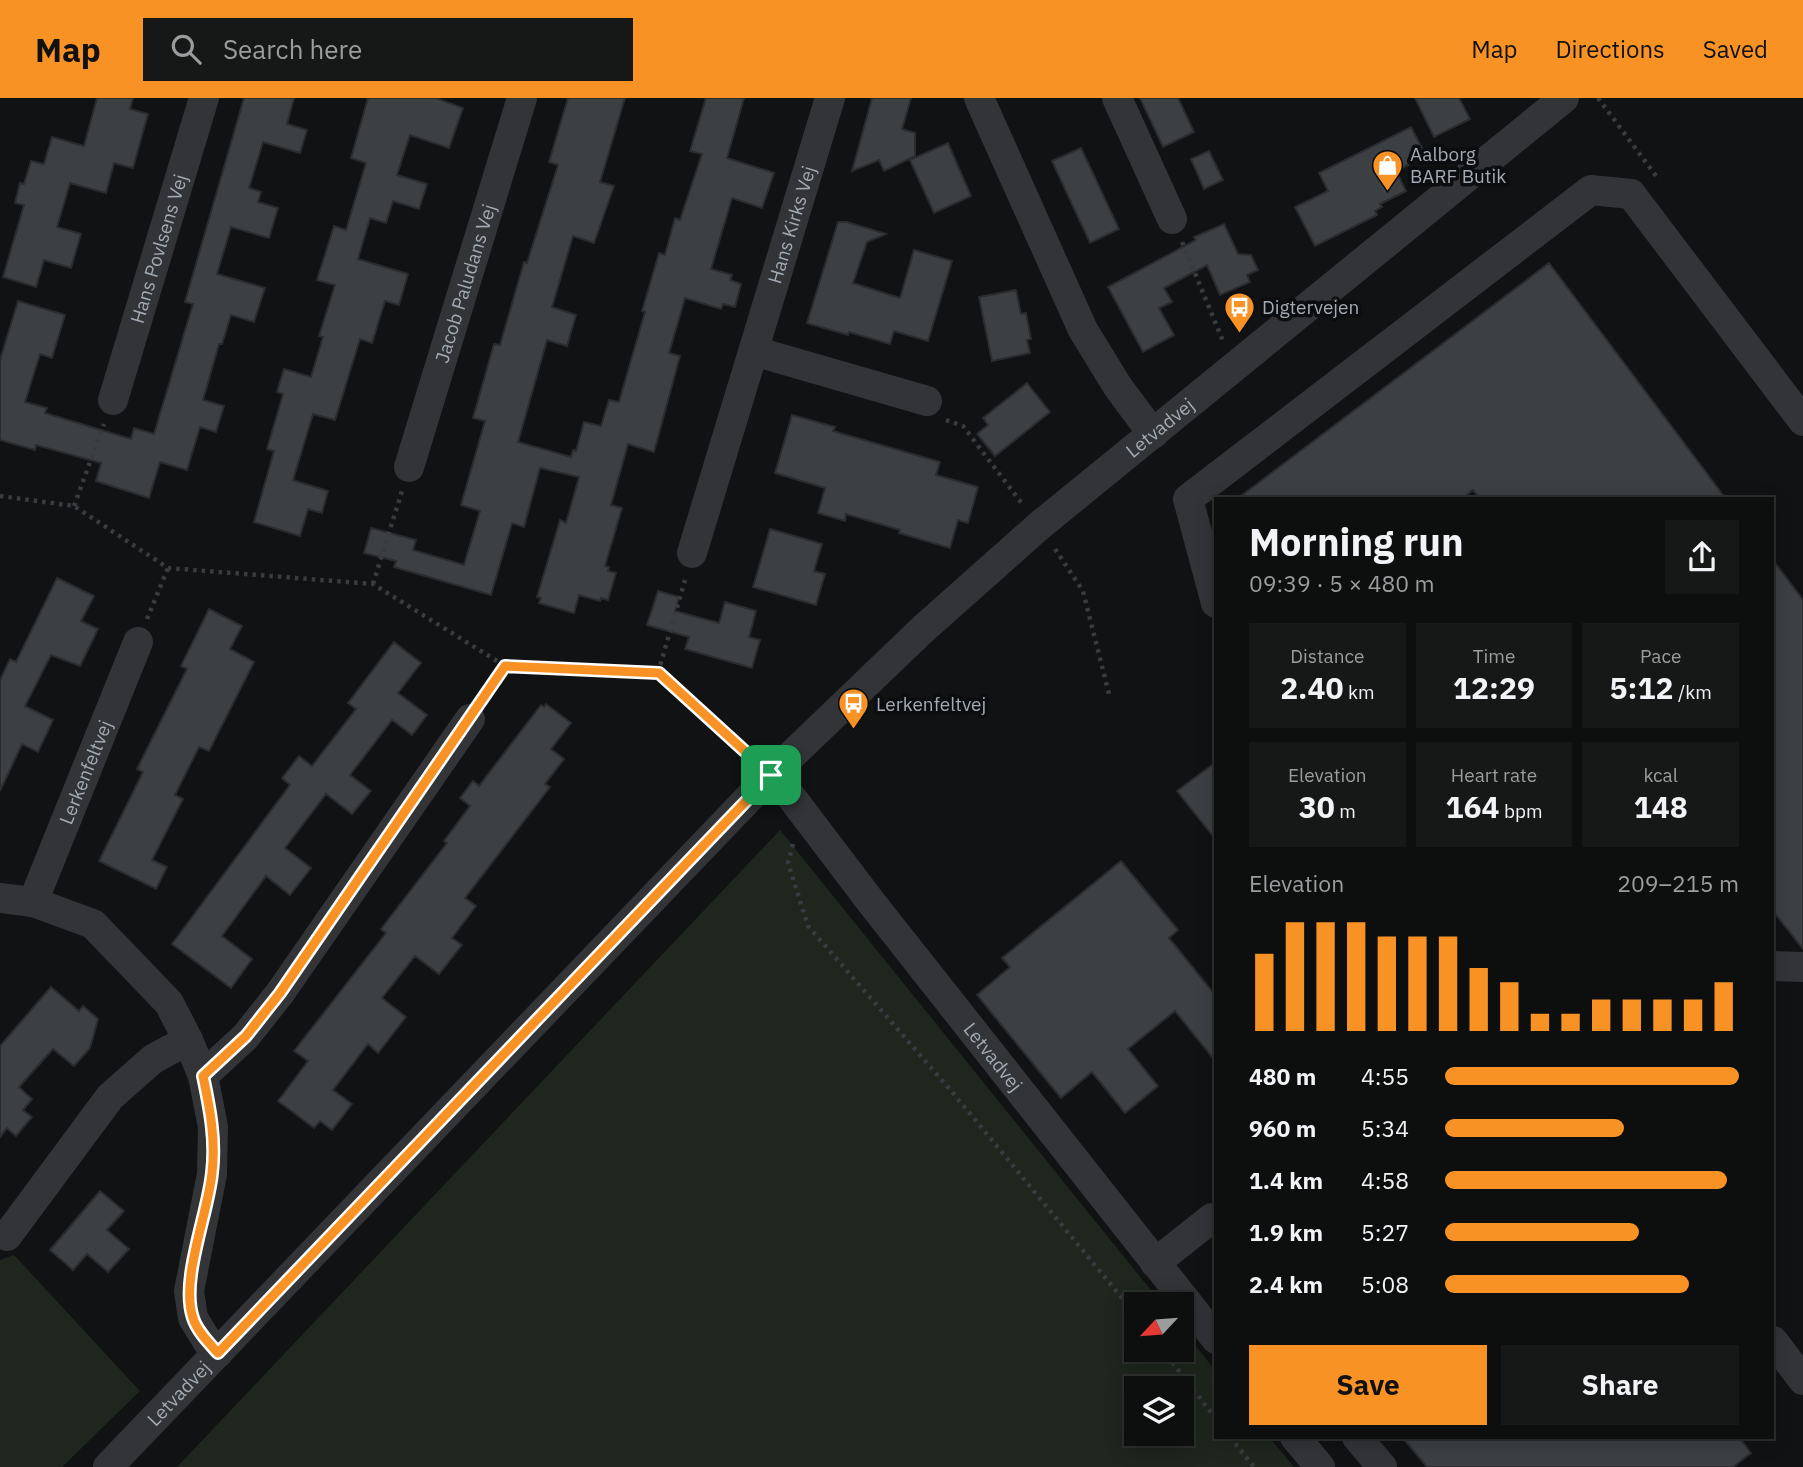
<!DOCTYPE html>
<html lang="en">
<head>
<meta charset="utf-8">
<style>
  body { margin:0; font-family:"IBM Plex Sans",sans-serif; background:#161717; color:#f1f3f6; height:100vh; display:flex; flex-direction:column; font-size:26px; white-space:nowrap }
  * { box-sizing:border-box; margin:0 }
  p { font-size:23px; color:#9a9c9e }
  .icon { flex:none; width:38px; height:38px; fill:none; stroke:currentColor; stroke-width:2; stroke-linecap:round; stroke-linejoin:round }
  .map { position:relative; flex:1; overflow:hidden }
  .sheet { position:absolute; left:1214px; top:399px; width:560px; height:942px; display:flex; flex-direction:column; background:#0d0e0e; border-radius:0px; box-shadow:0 4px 18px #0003,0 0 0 2px #2d2e2e }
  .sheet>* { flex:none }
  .needle { width:46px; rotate:244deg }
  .controls { position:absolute; left:1124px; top:1194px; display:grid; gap:14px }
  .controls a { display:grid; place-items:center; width:70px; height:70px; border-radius:0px; background:#0d0e0e; box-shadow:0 4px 18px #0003,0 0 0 2px #2d2e2e; font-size:35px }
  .pin { position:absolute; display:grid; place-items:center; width:60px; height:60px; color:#fff; margin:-30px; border-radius:14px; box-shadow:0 4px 10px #0006 }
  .round { display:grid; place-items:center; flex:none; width:74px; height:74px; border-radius:0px; background:#161717 }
  .headline { display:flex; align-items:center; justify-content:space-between; height:119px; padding:0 35px }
  h1 { font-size:38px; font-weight:800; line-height:52px }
  .stats { display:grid; grid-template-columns:repeat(3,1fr); gap:10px; height:119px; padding:7px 35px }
  .stats div { display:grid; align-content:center; border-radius:0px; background:#161717; text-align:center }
  .stats b { font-size:30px; font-weight:800 }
  .stats small { font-size:19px; font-weight:400 }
  .stats p { font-size:19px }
  .chart { height:196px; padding:14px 35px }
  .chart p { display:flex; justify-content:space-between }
  .chart svg { width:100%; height:126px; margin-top:7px; stroke:#f89224; stroke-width:6 }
  .cta { display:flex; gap:14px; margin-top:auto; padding:14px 35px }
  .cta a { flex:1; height:80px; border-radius:0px; background:#f89224; color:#111; font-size:28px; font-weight:800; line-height:80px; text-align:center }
  .cta a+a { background:#161717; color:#f1f3f6 }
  ul { padding:0 35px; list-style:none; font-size:23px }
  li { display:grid; grid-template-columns:112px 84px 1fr; align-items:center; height:52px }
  li i { height:18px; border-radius:9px; background:#f89224 }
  header { display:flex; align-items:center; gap:42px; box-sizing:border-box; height:98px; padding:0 35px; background:#f89224; color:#111 }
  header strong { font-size:33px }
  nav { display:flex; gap:38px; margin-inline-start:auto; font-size:24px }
  .search { width:490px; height:63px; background:#161717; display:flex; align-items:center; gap:18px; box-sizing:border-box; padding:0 24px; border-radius:0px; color:#9a9c9e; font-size:26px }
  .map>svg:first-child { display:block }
  .green { fill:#1e261e; fill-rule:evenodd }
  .building { fill:#3d4043; stroke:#2b2c2f; stroke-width:2 }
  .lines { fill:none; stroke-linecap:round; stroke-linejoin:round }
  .path { stroke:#383b3f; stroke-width:4.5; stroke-dasharray:3.5 5; stroke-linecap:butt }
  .minor { stroke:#323438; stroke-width:30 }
  .route-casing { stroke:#fff; stroke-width:14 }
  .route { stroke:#f89224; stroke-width:9 }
  .labels { text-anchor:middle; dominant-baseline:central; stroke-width:7; stroke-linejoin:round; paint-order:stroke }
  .poi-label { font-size:19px; fill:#a2aab4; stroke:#0c0d0e; text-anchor:start }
  .street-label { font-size:19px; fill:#a2aab4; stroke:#0c0d0e }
</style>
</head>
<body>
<header>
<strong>Map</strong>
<div class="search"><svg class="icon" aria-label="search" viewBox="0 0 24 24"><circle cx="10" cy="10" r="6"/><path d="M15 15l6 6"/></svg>Search here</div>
<nav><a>Map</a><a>Directions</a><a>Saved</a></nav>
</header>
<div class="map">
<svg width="1803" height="1369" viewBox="0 0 1803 1369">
  <rect width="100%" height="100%" fill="#111213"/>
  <!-- green -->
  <path class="green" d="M 780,732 L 1162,1206 L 1136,1206 L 1136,1251 L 1181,1251 L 1181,1230 L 1216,1273 L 1216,1339 L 1269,1339 L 1294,1369 L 177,1369 ZM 1136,1290 L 1181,1290 L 1181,1335 L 1136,1335 Z
    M 14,1157 L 140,1293 L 62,1369 L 0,1369 L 0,1162 Z"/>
  <!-- building -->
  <path class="building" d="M 97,0 L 133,0 L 130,11 L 148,16 L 133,70 L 114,65 L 106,95 L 70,85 L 57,129 L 81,136 L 71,170 L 44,162 L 36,189 L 3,179 L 24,107 L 15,105 L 20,85 L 24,86 L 31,63 L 44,66 L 52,39 L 84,48 Z
    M 244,0 L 294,0 L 287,26 L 307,32 L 300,55 L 263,44 L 249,90 L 261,94 L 258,104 L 278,110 L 269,140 L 231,129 L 217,176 L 265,190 L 254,224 L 231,217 L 222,246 L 219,246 L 203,302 L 224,308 L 216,334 L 200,329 L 187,372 L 160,364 L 149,400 L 96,383 L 101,365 L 36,347 L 35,352 L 0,342 L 0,262 L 18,203 L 65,217 L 52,260 L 40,256 L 25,304 L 47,310 L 45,315 L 131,341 L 134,330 L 154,336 L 193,206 L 185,204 Z
    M 368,0 L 436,0 L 463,10 L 449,50 L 410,37 L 397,77 L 427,86 L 419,111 L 393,103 L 386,125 L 370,120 L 358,161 L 408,176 L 399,207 L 385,203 L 372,245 L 360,241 L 335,322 L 313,316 L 293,382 L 328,393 L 322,415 L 308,411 L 300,438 L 254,424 L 274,353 L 267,351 L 283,296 L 277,294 L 284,271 L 311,279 L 323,239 L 319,238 L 335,187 L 317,182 L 334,128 L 346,132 L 366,65 L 351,60 Z
    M 568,0 L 625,0 L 600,84 L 614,88 L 594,145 L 573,138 L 552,209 L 576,217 L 567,248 L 547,242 L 518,344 L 571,359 L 573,352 L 576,353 L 584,324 L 601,328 L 609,302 L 619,304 L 645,214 L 642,213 L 659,155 L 665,157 L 675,120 L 680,122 L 702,56 L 690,53 L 706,0 L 744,0 L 727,60 L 774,75 L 762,110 L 732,100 L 711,171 L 732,177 L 730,182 L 741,186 L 735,209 L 723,206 L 721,211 L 685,200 L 669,255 L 680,258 L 654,354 L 628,346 L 611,407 L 622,410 L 605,468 L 609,469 L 608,473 L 616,475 L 608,502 L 601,500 L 600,503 L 579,497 L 574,515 L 539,505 L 541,500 L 537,499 L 560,422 L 566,425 L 579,379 L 540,370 L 524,429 L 512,425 L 491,497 L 394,469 L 396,463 L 364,455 L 371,430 L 416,442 L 413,452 L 464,467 L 480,413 L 461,407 L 485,323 L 473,320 L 494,246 L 500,247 L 524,164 L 527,165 L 558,67 L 549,64 Z
    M 872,0 L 911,0 L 902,31 L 915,35 L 915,58 L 884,73 L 879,62 L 852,73 Z
    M 1140,0 L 1178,0 L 1194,34 L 1163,49 Z
    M 1415,0 L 1459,0 L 1470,21 L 1434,39 Z
    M 1411,29 L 1426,58 L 1396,73 L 1406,93 L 1380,106 L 1382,109 L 1375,113 L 1377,117 L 1315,148 L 1295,109 L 1328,93 L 1319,75 Z
    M 948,45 L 971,98 L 934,115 L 910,62 Z
    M 1081,50 L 1119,131 L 1090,145 L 1052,63 Z
    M 1209,53 L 1223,82 L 1204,91 L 1191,61 Z
    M 838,124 L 847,124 L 886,136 L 867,144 L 853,185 L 900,200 L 914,152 L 952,163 L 928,243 L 894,233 L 890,246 L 849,234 L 848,237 L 807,225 Z
    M 1224,126 L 1238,156 L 1251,157 L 1258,172 L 1247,177 L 1250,184 L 1220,197 L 1207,167 L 1164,190 L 1172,204 L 1159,210 L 1174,237 L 1143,254 L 1108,189 L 1196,142 L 1194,139 Z
    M 1549,165 L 1726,401 L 1480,401 L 1473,392 L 1462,401 L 1237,401 Z
    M 1016,192 L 1021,216 L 1026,215 L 1031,241 L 1027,242 L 1030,255 L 992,263 L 979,199 Z
    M 1027,285 L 1050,314 L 995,358 L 977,336 L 988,327 L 983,320 Z
    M 792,317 L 835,329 L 833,333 L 940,364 L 936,377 L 978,389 L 968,425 L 958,422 L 950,450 L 899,435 L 900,432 L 846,416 L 845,423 L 818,415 L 825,390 L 775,375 Z
    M 770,431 L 822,446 L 814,473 L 825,476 L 816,507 L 753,489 Z
    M 1773,462 L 1803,502 L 1803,851 L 1773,813 Z
    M 57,480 L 94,498 L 81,523 L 98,531 L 80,568 L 51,557 L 25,608 L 53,622 L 38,654 L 22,646 L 0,693 L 0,582 L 10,561 L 16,564 Z
    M 658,493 L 679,499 L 675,513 L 719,525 L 725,504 L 756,513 L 749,539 L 760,542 L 752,570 L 685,551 L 689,539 L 647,527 Z
    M 209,511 L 242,528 L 230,551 L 254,564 L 209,653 L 199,649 L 175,697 L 183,701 L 152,762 L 167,769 L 156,791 L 99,763 L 143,674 L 137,671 L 187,571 L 181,568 Z
    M 394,544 L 421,565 L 398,595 L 427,617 L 412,637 L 392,622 L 350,677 L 371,693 L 352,716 L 326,696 L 285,750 L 311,770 L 290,797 L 266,778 L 222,838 L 252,861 L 231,890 L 172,846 L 290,687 L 282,680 L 299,658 L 312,668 L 356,611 L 348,605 Z
    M 546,606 L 571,625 L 551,651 L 564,661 L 545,686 L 550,689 L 465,800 L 476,808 L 452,840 L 462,847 L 439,876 L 415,858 L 382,900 L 406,919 L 378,955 L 368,946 L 333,992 L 352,1006 L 332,1032 L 320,1023 L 314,1030 L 278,1003 L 308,963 L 294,953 L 386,835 L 381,831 L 447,745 L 444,743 L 470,708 L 460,700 L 473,683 L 479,688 L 541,607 L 544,609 Z
    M 1216,664 L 1216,742 L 1177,693 Z
    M 1121,763 L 1178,832 L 1169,840 L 1216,898 L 1216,964 L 1175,913 L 1128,951 L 1158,988 L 1125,1015 L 1092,974 L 1061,1000 L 977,897 L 1010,869 L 1002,860 Z
    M 51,889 L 79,913 L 83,908 L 98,921 L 90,950 L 74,968 L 53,951 L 19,989 L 32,1001 L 23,1012 L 32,1019 L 16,1038 L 7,1030 L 0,1039 L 0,948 Z
    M 100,1093 L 124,1113 L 107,1132 L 129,1151 L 108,1174 L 87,1156 L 73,1172 L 50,1152 Z
    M 1402,1339 L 1739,1339 L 1751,1355 L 1733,1369 L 1427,1369 Z"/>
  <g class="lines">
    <!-- path -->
    <path class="path" d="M 1598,0 L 1659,82
      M 1182,144 L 1223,243
      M 946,322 L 963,328 L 1023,407
      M 0,398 L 74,408 L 168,470 L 373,486 L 505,568 L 658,575 L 752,660
      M 74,408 L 104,326
      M 1055,451 L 1083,493 L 1109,596
      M 373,486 L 402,393
      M 147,521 L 168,470
      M 658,575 L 685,482
      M 484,599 L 505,568
      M 793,746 L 788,765 L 808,828 L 953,995 L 1136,1217
      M 1162,1251 L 1216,1321
      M 1230,1339 L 1254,1369"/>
    <!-- minor -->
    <g class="minor">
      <path d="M 979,0 L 1083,232 L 1118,289 L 1153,336"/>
      <path d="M 1117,0 L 1172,121"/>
      <path d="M 754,253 L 927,303"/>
      <path id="s1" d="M 113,302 L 204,0"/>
      <path id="s2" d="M 409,369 L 522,0"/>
      <path id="s3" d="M 692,455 L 830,0"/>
      <path d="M 1216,505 L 1188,401 L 1591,92 L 1631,96 L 1803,323"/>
      <path id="s4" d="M 771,677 L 786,692 L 871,804 L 1216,1241"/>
      <path d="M 0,800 L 33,804 L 93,826 L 169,905 L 188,942 L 203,978 L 213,1029 L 212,1076 L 189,1193 L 193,1220 L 207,1243 L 218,1255"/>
      <path id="s5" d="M 33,804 L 138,544"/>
      <path d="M 1773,868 L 1803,869"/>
      <path d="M 203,978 L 246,938 L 280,895 L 470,621"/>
      <path d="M 7,1138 L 110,999 L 153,961 L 188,942"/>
      <path d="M 1155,1165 L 1212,1120 L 1216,1125"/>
      <path d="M 1773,1243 L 1803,1282"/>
      <path d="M 1295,1339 L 1320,1369"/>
      <path d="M 1357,1339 L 1382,1369"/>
      <path id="s6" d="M 108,1369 L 771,677 L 922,532 L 1039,428 L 1564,0"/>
    </g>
  </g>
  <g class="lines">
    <defs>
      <path id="route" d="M 505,568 L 659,575 L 771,677 L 218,1255 C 209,1245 197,1233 193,1220 C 180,1182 208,1116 212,1075 C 216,1042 210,1011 203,978 L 246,938 L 280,895 Z"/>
    </defs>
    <!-- route casing -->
    <use href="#route" class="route-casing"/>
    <!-- route -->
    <use href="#route" class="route"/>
  </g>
  <!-- icons -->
  <defs>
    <symbol id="shop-pin" viewBox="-11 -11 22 30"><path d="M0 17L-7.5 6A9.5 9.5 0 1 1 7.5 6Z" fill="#f89224" stroke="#0c0d0e"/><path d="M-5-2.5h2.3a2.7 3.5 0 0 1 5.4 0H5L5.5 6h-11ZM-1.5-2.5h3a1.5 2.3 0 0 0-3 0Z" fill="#fff"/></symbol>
    <symbol id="bus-pin" viewBox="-11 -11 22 30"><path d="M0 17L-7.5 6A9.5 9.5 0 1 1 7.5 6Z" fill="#f89224" stroke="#0c0d0e"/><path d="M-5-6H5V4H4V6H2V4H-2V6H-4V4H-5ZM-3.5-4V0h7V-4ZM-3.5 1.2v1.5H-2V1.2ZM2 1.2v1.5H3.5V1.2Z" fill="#fff"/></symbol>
  </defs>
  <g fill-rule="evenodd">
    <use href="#shop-pin" x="1370" y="50" width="35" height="47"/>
    <use href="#bus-pin" x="1222" y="192" width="35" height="47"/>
    <use href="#bus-pin" x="836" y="588" width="35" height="47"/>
  </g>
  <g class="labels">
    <!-- poi labels -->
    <g class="poi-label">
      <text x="1410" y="56">Aalborg<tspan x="1410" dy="22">BARF Butik</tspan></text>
      <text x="1262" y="209">Digtervejen</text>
      <text x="876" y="606">Lerkenfeltvej</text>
    </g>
    <!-- street labels -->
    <g class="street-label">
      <text stroke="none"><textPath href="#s3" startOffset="343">Hans Kirks Vej</textPath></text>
      <text stroke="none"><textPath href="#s1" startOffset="158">Hans Povlsens Vej</textPath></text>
      <text stroke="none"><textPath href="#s2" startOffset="192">Jacob Paludans Vej</textPath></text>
      <text stroke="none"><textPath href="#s6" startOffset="1480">Letvadvej</textPath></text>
      <text stroke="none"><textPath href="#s5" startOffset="140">Lerkenfeltvej</textPath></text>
      <text stroke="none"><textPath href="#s4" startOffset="359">Letvadvej</textPath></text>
      <text stroke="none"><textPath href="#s6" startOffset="102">Letvadvej</textPath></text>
    </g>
  </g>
</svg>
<div class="controls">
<a><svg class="needle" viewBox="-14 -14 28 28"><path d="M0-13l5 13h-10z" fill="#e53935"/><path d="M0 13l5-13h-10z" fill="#9a9c9e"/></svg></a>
<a><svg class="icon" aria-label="layers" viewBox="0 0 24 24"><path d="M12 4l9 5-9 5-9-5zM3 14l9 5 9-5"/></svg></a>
</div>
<div class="pin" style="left:771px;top:677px;background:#1e9e55"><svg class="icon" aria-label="arrive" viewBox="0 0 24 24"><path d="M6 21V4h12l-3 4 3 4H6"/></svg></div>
<section class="sheet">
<div class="headline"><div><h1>Morning run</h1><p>09:39 · 5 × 480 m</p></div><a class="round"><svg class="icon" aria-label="share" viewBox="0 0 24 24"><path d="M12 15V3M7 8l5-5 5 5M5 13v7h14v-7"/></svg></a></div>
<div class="stats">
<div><p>Distance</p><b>2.40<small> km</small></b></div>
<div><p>Time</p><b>12:29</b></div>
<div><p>Pace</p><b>5:12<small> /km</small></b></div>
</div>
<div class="stats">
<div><p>Elevation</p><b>30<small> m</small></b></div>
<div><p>Heart rate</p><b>164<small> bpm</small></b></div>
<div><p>kcal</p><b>148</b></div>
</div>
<div class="chart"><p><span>Elevation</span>209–215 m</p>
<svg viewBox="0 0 160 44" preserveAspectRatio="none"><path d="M5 44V17M15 44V6M25 44V6M35 44V6M45 44V11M55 44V11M65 44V11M75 44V22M85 44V27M95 44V38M105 44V38M115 44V33M125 44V33M135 44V33M145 44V33M155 44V27"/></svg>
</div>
<ul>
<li><b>480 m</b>4:55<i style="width:100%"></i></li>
<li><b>960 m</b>5:34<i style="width:61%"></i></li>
<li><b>1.4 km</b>4:58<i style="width:96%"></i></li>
<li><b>1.9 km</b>5:27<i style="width:66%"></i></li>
<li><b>2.4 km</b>5:08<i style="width:83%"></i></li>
</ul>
<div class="cta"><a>Save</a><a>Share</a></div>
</section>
</div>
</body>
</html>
